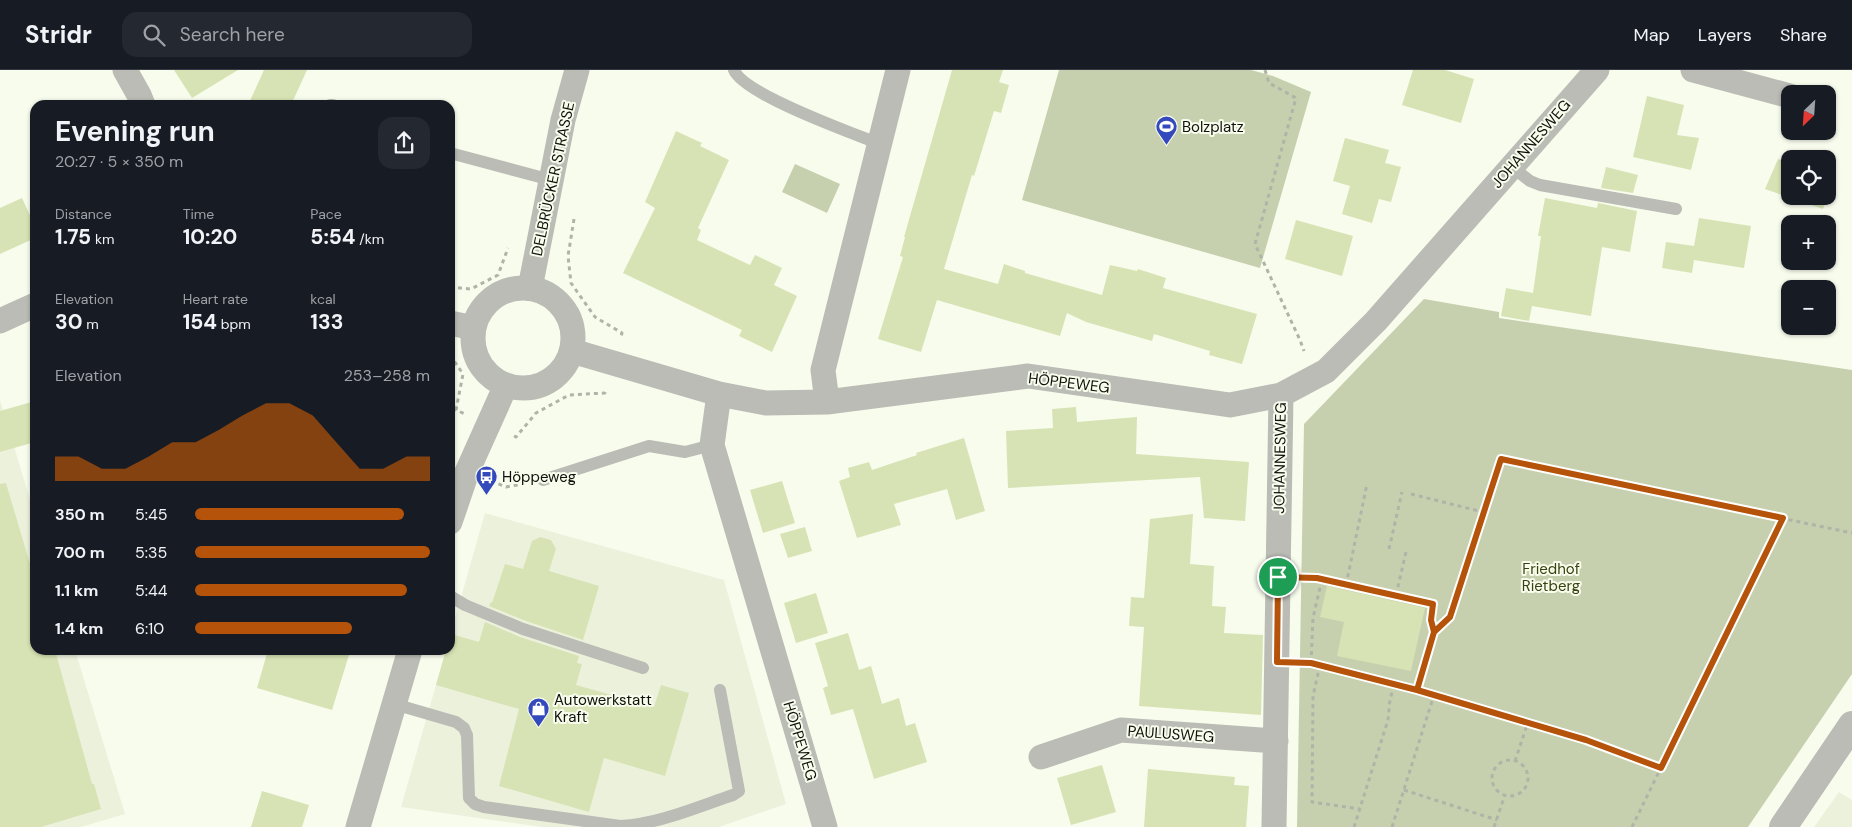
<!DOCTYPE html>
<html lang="en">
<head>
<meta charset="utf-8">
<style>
  body { margin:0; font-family:"DM Sans",sans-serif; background:#242831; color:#f1f3f6; height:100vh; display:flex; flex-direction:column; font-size:19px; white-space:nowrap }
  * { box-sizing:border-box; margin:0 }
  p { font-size:16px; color:#9ea1a6 }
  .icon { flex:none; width:28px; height:28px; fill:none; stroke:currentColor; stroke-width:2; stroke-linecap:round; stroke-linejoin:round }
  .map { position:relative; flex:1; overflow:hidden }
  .details { position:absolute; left:30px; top:30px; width:425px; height:555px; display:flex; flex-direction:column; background:#171b24; border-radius:15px; box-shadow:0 1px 4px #0004 }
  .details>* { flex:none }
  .needle { width:32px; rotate:205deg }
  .buttons { position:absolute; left:1781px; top:15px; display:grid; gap:10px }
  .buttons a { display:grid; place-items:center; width:55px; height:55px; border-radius:10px; background:#171b24; box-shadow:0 1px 4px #0004; font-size:25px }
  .pin { position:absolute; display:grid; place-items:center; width:42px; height:42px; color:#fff; margin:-21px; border:2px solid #fff; border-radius:50%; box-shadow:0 1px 5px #0007 }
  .round { display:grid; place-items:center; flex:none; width:52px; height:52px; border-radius:15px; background:#242831 }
  .summary { display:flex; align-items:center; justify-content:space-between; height:85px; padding:0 25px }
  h1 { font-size:28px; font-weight:700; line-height:38px }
  .metrics { display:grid; grid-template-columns:repeat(3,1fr); gap:8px; height:85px; padding:5px 25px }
  .metrics div { display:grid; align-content:center }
  .metrics b { font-size:21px; font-weight:700 }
  .metrics small { font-size:14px; font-weight:400 }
  .metrics p { font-size:14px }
  .chart { height:140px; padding:10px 25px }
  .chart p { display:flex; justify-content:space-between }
  .chart svg { width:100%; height:90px; margin-top:5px; fill:#b45309; opacity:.7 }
  ul { padding:0 25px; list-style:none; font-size:16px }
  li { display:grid; grid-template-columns:80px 60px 1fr; align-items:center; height:38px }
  li i { height:12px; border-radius:6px; background:#b45309 }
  header { display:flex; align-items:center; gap:30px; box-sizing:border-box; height:70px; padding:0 25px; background:#171b24; border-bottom:1px solid #363941 }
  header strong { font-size:24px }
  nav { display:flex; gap:28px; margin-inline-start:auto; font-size:18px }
  .search { width:350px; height:45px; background:#242831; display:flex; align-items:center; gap:12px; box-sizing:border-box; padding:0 18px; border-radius:15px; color:#9ea1a6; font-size:19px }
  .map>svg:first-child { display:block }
  .built { fill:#ecf1dc }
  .green { fill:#c7d0ae }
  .building { fill:#d7e3b4 }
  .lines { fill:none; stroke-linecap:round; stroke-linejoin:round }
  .path { stroke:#b0b3a7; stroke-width:3; stroke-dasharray:4 4; stroke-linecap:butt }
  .service { stroke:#babcb5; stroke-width:12 }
  .minor { stroke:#babcb5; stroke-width:25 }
  .tertiary { stroke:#babcb5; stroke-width:28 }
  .route-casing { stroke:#fff; stroke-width:10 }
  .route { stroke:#b45309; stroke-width:6 }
  .labels { text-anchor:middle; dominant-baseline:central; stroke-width:4; stroke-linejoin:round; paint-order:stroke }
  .poi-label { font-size:15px; fill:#0f100b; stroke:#f8fced; text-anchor:start }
  .street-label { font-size:15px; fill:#0f100b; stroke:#f8fced }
  .park-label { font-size:15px; fill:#38420e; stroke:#f8fced }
</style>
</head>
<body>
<header>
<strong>Stridr</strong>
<div class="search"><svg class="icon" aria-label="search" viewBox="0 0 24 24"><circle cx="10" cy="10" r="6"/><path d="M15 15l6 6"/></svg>Search here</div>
<nav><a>Map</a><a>Layers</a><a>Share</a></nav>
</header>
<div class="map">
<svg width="1852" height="757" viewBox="0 0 1852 757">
  <rect width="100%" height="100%" fill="#f8fced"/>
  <!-- built -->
  <path class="built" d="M 0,330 L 35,446 L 35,580 L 75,580 L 125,744 L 81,757 L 0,757 Z
    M 485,443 L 724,510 L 786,734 L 719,757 L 542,757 L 401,737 L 446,580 L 450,580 L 450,566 Z
    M 1839,722 L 1852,730 L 1852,757 L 1814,757 Z"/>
  <!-- green -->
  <path class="green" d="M 1059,0 L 1251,0 L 1273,6 L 1311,22 L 1260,198 L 1022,130 Z
    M 795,94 L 840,114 L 827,143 L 782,122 Z
    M 1424,229 L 1499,242 L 1499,248 L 1852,300 L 1852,604 L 1748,757 L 1297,757 L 1304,354 Z"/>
  <!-- building -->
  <path class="building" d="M 174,0 L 238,0 L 192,28 Z
    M 264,0 L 307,0 L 291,35 L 248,35 Z
    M 952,0 L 1003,0 L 999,12 L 1009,15 L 1001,43 L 994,41 L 974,106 L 972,105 L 944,199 L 998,214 L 1004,194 L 1025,201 L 1025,203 L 1102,225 L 1110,195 L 1137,201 L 1138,199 L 1166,208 L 1163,218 L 1257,244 L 1242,294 L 1209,285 L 1210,281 L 1154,264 L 1152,271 L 1086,252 L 1067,243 L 1060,266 L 937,230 L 921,282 L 878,269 L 903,187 L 900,186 L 905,167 L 904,167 Z
    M 1413,0 L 1445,0 L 1474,9 L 1461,53 L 1402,35 Z
    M 1647,26 L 1684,35 L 1677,65 L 1699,68 L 1691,100 L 1633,87 Z
    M 676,61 L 702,73 L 700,76 L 729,90 L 698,158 L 701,160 L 697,170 L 750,195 L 755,185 L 782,198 L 774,215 L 797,226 L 772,282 L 739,266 L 742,260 L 623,203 L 655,138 L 645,132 Z
    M 1345,68 L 1389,80 L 1385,93 L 1401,97 L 1391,132 L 1379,129 L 1372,153 L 1342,144 L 1350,116 L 1333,111 Z
    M 1778,89 L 1790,93 L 1790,126 L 1827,126 L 1823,139 L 1765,119 Z
    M 1606,97 L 1638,105 L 1633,123 L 1601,118 Z
    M 1828,106 L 1833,108 L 1828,126 Z
    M 22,128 L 35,156 L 35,168 L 0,184 L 0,138 Z
    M 1545,128 L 1597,138 L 1598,133 L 1637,141 L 1630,182 L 1602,177 L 1591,246 L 1532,236 L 1529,251 L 1501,246 L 1506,218 L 1533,223 L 1541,166 L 1538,166 Z
    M 1699,148 L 1751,156 L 1744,198 L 1694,190 L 1692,203 L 1662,198 L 1666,172 L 1694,176 Z
    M 1296,150 L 1353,166 L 1342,206 L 1285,189 Z
    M 35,331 L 35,372 L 0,382 L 0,341 Z
    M 1076,337 L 1077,352 L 1137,347 L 1136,384 L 1249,392 L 1245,451 L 1204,448 L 1200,407 L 1008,418 L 1006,361 L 1053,358 L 1052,339 Z
    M 964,368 L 985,441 L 956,450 L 947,419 L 894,434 L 901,455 L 857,468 L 839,411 L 850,407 L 848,398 L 869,392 L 872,400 L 917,385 L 916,383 Z
    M 782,411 L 795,453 L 763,463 L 750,420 Z
    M 6,413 L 35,511 L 35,580 L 55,580 L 92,714 L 94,714 L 101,739 L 41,757 L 0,757 L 0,414 Z
    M 1193,444 L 1190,494 L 1214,496 L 1212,536 L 1226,537 L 1224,563 L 1263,565 L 1261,645 L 1139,636 L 1144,557 L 1129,556 L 1131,527 L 1144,528 L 1150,449 Z
    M 805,457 L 812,481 L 788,488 L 780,464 Z
    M 540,467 L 551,470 L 556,479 L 549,501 L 599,516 L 583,570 L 526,551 L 489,536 L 491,532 L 492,533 L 505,494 L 523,499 L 532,471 Z
    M 1327,516 L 1425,538 L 1411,601 L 1337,586 L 1344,552 L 1320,547 Z
    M 816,523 L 828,563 L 796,573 L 784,533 Z
    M 485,552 L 520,567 L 579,586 L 577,593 L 582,594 L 576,615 L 654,637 L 661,615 L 689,623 L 665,706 L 604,688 L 589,742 L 499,716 L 519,639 L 436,615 L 446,580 L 450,580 L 451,564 L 479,572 Z
    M 848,563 L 859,600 L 871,596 L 882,634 L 899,628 L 906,656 L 915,653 L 927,692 L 874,709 L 853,639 L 831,645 L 823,618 L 828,616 L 815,573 Z
    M 268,580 L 333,580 L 349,585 L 332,640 L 257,618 Z
    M 1102,695 L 1116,742 L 1071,755 L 1057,708 Z
    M 1148,699 L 1235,707 L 1234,715 L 1249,716 L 1246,757 L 1144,757 Z
    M 262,721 L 309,735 L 302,757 L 251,757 Z"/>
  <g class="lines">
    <!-- path -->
    <path class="path" d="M 1265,0 L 1269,13 L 1296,28 L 1255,174 L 1300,270 L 1304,281
      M 574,149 L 568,186 L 571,213 L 595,247 L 622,263 L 621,267
      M 450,217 L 471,219 L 498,205 L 508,178
      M 450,285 L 463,304 L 456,340 L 465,344
      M 514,366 L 516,367 L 536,343 L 569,325 L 605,323 L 606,319
      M 491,411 L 506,417 L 523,414
      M 1411,424 L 1483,442 L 1501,389 L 1852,463
      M 1389,479 L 1402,422
      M 1346,515 L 1367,414
      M 1396,525 L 1406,482
      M 1434,562 L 1450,547 L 1483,442
      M 1303,593 L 1320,595 L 1417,620 L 1434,562 L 1431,550 L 1433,534 L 1317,508 L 1305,507
      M 1311,593 L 1313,548 L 1322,509
      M 1320,595 L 1313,626 L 1312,732 L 1360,739
      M 1434,625 L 1585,670 L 1661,698
      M1492 708a18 18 0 1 1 36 0a18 18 0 1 1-36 0Z
      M 1515,691 L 1528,652
      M 1404,720 L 1497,750
      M 1354,757 L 1388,650 L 1390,629 L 1395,613
      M 1392,757 L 1434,625 L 1417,620
      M 1494,757 L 1505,725
      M 1632,757 L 1783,448"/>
    <!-- service -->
    <path class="service" d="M 734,0 C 743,24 852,63 880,74
      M 330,35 L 333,35
      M 450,83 L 551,110
      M 1512,97 L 1530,111 L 1540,115 L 1676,139
      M 543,410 L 649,376 L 685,382 L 712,375
      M 450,526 L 465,535 L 523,559 L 643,598
      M 394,634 L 456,652 L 464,658 L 467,665 L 469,728 L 475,734 L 484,737 L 620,756 C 659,754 697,737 733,725 L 739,721 L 720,620"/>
    <!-- minor -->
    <path class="minor" d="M 125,0 L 139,25 L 143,35
      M 1693,0 L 1790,26
      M 530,218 L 563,50 L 577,0
      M473 268a50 50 0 1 1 100 0a50 50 0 1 1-100 0Z
      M 0,251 L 35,235
      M 450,253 L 474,258
      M 572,281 L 719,324 L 766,333 L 827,332 L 1028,306 L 1230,335 L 1281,325 L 1326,301 L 1376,251 L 1597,0
      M 719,324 L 712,375 L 825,757
      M 827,332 L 823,300 L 898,0
      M 450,452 L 467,402 L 506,315
      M 1041,687 L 1121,660 L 1276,671
      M 358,757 L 410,580
      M 1274,757 L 1281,325"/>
    <!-- tertiary -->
    <path class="tertiary" d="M 1783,757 L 1852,655"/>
  </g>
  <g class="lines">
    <defs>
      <path id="route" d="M 1278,507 L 1277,592 L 1311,593 L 1417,620 L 1434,562 L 1450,547 L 1501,389 L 1783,448 L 1661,698 L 1586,670 L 1417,620 L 1434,562 L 1431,550 L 1433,534 L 1317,508 L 1278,507"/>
    </defs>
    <!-- route casing -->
    <use href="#route" class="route-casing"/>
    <!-- route -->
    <use href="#route" class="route"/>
  </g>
  <!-- icons -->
  <defs>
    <symbol id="stadium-pin" viewBox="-11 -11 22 30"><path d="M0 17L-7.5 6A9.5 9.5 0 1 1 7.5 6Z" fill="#344abc" stroke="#f8fced"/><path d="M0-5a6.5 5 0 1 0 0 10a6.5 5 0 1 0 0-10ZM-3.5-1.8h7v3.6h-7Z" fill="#fff"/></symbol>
    <symbol id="bus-pin" viewBox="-11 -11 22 30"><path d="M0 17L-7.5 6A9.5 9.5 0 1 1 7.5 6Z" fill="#344abc" stroke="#f8fced"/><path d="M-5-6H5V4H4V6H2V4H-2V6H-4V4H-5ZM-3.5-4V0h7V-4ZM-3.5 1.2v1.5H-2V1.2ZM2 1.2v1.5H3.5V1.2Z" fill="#fff"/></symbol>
    <symbol id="shop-pin" viewBox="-11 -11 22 30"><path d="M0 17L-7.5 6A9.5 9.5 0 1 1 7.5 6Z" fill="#344abc" stroke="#f8fced"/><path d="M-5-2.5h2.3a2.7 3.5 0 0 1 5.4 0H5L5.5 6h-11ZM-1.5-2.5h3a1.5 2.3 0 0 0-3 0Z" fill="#fff"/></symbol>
  </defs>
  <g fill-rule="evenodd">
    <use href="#stadium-pin" x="1154" y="44" width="25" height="34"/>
    <use href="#bus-pin" x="474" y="394" width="25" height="34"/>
    <use href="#shop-pin" x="526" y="626" width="25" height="34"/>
  </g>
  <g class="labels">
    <!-- poi labels -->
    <g class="poi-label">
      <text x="1182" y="57">Bolzplatz</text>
      <text x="502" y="407">Höppeweg</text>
      <text x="554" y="630">Autowerkstatt<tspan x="554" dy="17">Kraft</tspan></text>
    </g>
    <!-- street labels -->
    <g class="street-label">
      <text transform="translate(1531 74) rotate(-49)">JOHANNESWEG</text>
      <text transform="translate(553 109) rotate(-78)">DELBRÜCKER STRASSE</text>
      <text transform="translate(1069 313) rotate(7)">HÖPPEWEG</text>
      <text transform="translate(1280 388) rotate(-89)">JOHANNESWEG</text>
      <text transform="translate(1171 664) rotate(4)">PAULUSWEG</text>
      <text transform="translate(800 671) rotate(73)">HÖPPEWEG</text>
    </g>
    <!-- park labels -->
    <g class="park-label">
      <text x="1551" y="499">Friedhof<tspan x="1551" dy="17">Rietberg</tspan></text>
    </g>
  </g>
</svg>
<div class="buttons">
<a><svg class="needle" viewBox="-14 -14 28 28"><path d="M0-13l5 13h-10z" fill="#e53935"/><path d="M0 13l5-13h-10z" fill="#9ea1a6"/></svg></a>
<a><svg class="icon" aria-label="locate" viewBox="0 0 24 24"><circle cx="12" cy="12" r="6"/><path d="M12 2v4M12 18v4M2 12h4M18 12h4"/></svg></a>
<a>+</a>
<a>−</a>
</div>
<div class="pin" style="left:1278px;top:507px;background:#1e9e55"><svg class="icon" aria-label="arrive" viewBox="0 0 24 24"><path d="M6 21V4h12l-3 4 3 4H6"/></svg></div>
<section class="details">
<div class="summary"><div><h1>Evening run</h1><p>20:27 · 5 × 350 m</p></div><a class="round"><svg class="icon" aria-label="share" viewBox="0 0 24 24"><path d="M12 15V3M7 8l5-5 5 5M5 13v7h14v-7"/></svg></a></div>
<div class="metrics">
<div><p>Distance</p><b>1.75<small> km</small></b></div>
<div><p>Time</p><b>10:20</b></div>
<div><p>Pace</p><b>5:54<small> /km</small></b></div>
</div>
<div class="metrics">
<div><p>Elevation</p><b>30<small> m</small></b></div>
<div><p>Heart rate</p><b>154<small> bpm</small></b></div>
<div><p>kcal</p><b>133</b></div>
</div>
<div class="chart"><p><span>Elevation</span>253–258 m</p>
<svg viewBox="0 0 160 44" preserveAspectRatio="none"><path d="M0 44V32L10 32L20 38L30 38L40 32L50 25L60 25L70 19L80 12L90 6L100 6L110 12L120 25L130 38L140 38L150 32L160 32V44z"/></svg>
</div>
<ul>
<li><b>350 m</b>5:45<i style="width:89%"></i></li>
<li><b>700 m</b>5:35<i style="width:100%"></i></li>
<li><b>1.1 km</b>5:44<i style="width:90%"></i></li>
<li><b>1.4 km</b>6:10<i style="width:67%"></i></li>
</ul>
</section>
</div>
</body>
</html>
